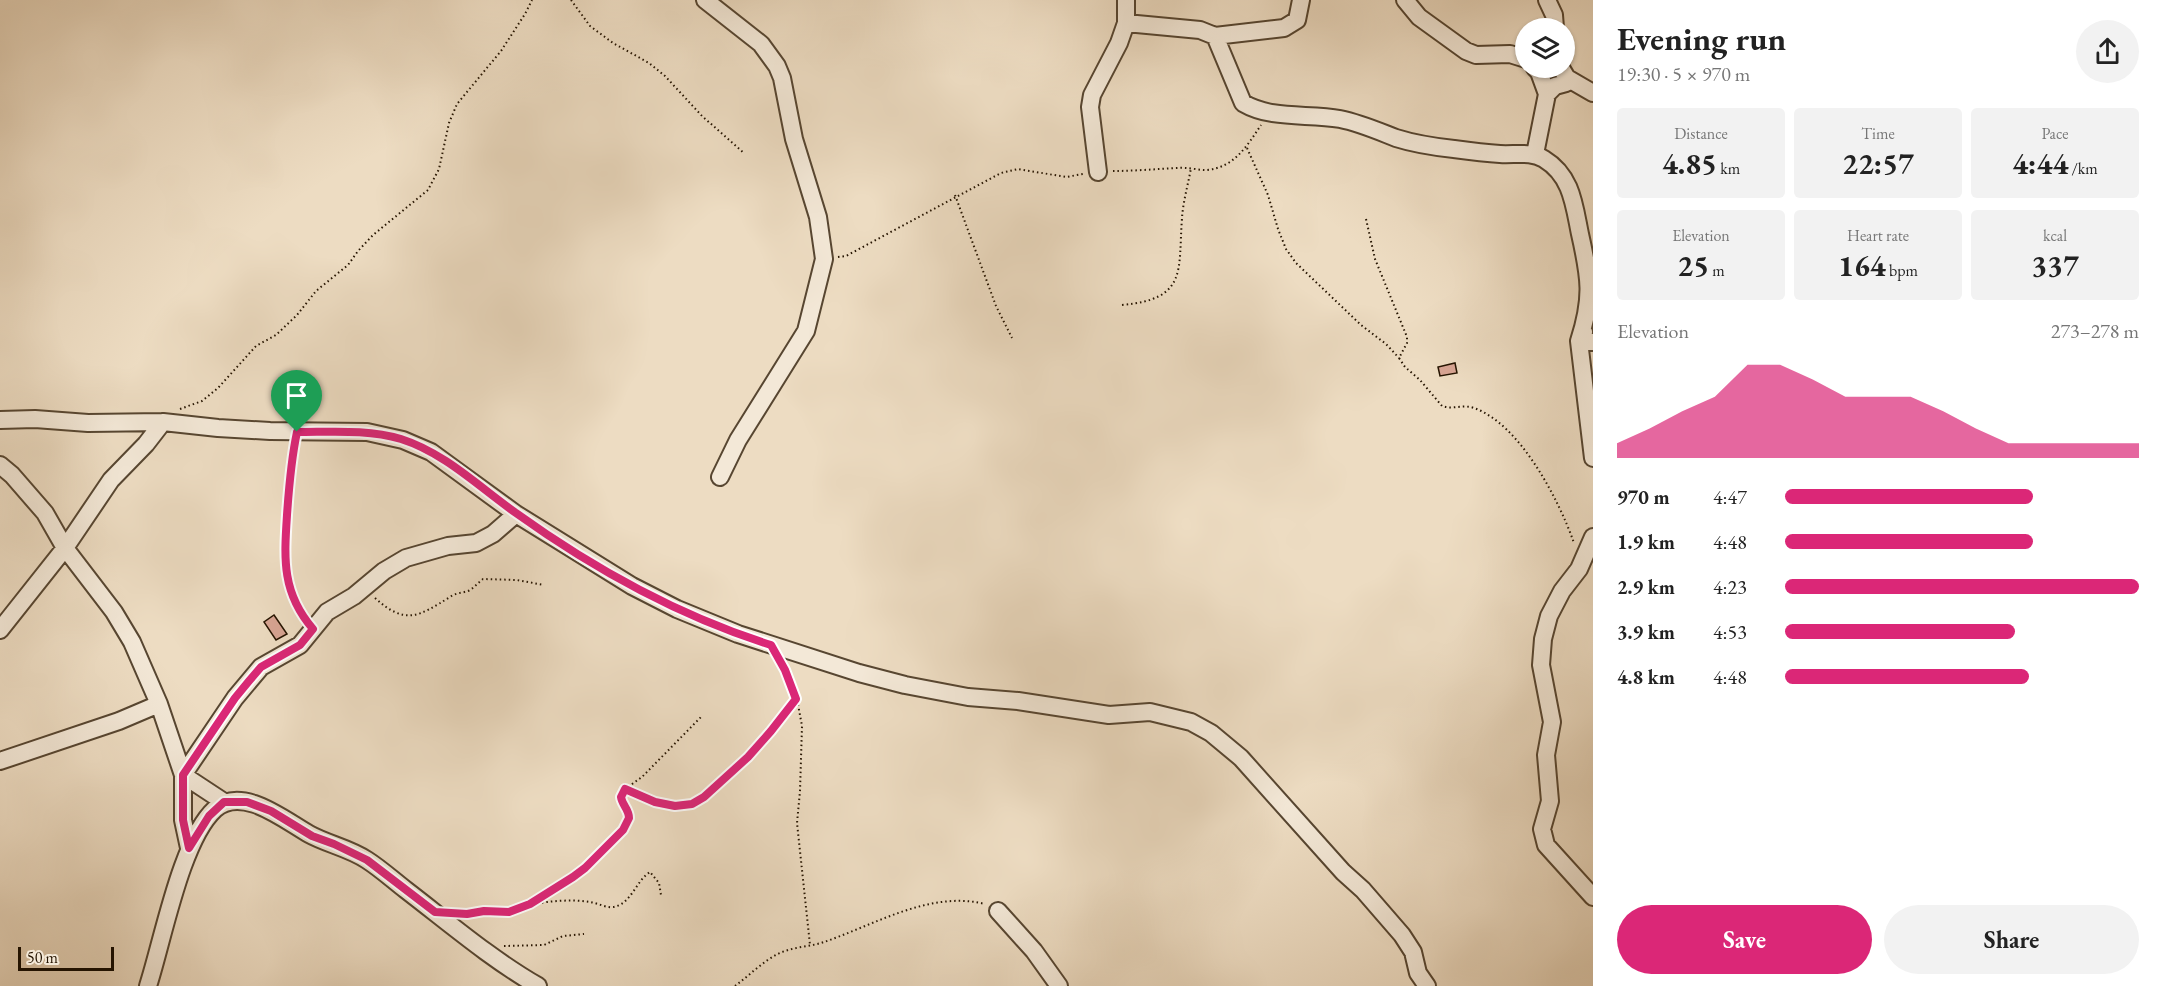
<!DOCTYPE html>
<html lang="en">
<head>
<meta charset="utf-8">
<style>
  body { margin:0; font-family:"EB Garamond",serif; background:#f2f2f2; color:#222; height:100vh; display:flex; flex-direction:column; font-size:22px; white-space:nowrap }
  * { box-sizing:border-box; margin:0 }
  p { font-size:20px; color:#767676 }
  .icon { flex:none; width:33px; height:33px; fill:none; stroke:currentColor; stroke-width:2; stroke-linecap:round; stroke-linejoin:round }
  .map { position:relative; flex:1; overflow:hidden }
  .side { display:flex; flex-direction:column; background:#fff; width:570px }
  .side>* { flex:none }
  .fabs { position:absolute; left:1515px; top:18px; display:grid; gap:12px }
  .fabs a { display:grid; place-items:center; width:60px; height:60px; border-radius:50%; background:#fff; box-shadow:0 2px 4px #0004; font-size:30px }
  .scale { position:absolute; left:18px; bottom:15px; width:96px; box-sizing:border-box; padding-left:6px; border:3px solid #251401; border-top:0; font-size:16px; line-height:21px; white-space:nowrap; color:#251401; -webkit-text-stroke:4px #f3e8d7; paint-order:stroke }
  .pin { position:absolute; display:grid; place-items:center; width:51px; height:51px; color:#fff; margin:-62px -26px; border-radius:50% 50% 50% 0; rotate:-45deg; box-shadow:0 0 6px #0007 }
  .pin .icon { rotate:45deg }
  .round { display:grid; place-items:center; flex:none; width:63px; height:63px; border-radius:32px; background:#f2f2f2 }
  .head { display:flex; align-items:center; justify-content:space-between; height:102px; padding:0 24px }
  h1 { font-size:33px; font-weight:700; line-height:45px }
  .stats { display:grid; grid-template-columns:repeat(3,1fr); gap:9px; height:102px; padding:6px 24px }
  .stats div { display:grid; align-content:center; border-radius:6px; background:#f2f2f2; text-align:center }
  .stats b { font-size:30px; font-weight:700 }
  .stats small { font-size:16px; font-weight:400 }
  .stats p { font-size:16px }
  .chart { height:168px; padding:12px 24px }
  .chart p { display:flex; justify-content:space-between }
  .chart svg { width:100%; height:108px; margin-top:6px; fill:#db2777; opacity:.7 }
  .primary-button { display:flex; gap:12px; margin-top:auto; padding:12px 24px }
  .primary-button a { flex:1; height:69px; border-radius:36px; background:#db2777; color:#fff; font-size:24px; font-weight:700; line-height:69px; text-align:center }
  .primary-button a+a { background:#f2f2f2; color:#222 }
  ul { padding:0 24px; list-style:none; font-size:20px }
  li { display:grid; grid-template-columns:96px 72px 1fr; align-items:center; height:45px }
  li i { height:15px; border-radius:8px; background:#db2777 }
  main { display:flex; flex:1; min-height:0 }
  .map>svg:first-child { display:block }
  .building { fill:#d8a594; stroke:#251401; stroke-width:1.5 }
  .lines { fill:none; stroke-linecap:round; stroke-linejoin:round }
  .minor-casing { stroke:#574631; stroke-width:20 }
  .path { stroke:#251401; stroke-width:2; stroke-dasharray:1.5 3; stroke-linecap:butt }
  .minor { stroke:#f3e8d7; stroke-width:16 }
  .route-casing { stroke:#fff; stroke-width:12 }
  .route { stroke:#db2777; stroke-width:8 }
</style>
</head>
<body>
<main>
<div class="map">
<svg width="1593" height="986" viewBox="0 0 1593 986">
  <rect width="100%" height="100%" fill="#eddcc2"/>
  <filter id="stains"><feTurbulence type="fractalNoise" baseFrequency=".00333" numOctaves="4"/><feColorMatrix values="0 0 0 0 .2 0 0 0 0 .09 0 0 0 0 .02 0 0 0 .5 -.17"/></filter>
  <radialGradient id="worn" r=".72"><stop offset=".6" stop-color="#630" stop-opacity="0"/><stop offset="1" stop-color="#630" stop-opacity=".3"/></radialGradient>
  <!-- building -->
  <path class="building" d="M 1455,363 L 1457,373 L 1440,376 L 1438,367 Z
    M 274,615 L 287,634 L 276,640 L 264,622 Z"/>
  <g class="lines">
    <defs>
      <path id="minor" d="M 705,0 L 761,44 L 777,66 L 782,78 L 794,139 L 818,217 L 824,259 L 806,331 L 738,440 L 720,477
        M 1405,0 L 1419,17 L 1466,51 L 1476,55 L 1510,54 L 1526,59
        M 1547,0 L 1554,15 L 1555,28
        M 1126,23 L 1200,30 L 1215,36 L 1284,28 L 1297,20 L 1301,0
        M 1215,36 L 1243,103 C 1272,120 1308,113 1340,119 C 1360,123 1378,131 1396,138 C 1415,144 1435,147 1454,149 C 1469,151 1485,153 1500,154 C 1515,155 1531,151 1544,159 C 1572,176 1574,205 1580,234 C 1590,278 1593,298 1579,341 L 1593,342
        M 1535,68 L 1539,72 L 1547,94
        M 1561,68 L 1567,78 L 1593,93
        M 1535,154 L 1547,94 L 1555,86 L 1566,83 L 1567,78
        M 1098,172 L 1090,107 L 1092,95 L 1119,43 L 1126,23 L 1126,0
        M 1584,332 L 1579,341 L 1593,458
        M 0,420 L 35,419 L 88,423 L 163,422 L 218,428 L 270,431 L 367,432 L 403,440 L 431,452 L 516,514 L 632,586 L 677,609 L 738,634 L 859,673 L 905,685 L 968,697 L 1018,701 L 1109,715 L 1150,712 L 1191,722 L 1211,733 L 1241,758 L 1343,872 L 1363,890 L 1402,935 L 1413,952 L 1418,973 L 1427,986
        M 0,465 L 12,475 L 45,513 L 65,548 L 114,612 L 132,642 L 159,704 L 183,775 L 224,802
        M 1593,537 L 1579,569 L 1562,591 L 1549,616 L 1543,639 L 1541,665 L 1552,722 L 1546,755 L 1550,801 L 1542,829 L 1546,845 L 1593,897
        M 0,630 L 65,548 L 111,480 L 146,444 L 163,422
        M 0,761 L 119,721 L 159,704
        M 189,848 L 183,820 L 183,775 L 235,698 L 261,667 L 300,645 L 327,612 L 354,596 L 384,571 L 406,558 L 448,546 L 476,543 L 493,534 L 516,514
        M 998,911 L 1034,951 L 1059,986
        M 148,986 C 163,940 181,840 215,809 C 242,785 284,820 309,834 C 327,844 349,848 367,860 C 381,869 393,880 406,890 C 449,923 491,959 538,986"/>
    </defs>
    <!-- minor casing -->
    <use href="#minor" class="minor-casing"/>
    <!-- path -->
    <path class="path" d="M 571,0 L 590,26 L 613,43 L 649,63 L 665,76 L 702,116 L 744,153
      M 1247,148 L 1268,195 L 1278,229 L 1286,249 L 1296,263 L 1361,325 L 1386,344 L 1399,358
      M 1113,171 C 1134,171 1156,169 1178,168 C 1187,167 1197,170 1206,170 C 1234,168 1247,146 1261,125
      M 955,195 L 996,306 L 1012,338
      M 1366,219 L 1375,259 L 1407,337 L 1407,343 L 1399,358 L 1405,367 L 1420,380 L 1442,406 C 1453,410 1463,404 1474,408 C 1520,424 1559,500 1574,543
      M 838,257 L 846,256 L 1001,173 L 1018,169 L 1066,177 L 1083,174
      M 1122,305 C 1188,299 1178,271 1182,218 C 1183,202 1188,185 1191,168
      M 180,409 L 202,401 L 218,388 L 256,346 L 276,335 L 297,315 L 316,291 L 348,265 L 358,251 L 373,235 L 428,190 L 439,169 L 449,123 L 457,104 L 501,51 L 525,14 L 532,0
      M 294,446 C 289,470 288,492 287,516 C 284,552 282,587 304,619
      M 375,598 C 406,626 419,616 450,597 C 455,593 462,593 468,591 C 474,588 478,583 483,579 L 517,580 L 544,585
      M 781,663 L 797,699 L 802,726 L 800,791 L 797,823 L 810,945
      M 625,789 L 655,802 L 675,806 L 692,804 L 704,797 L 748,757 L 771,731 L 797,699
      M 533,904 C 551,901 572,899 590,902 C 599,903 608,910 617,906 C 632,901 637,880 650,872 L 659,883 L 661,895
      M 462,914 L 484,911 L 509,912 L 518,910 L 530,905 L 573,877 L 602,851 L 627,824 L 629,813 L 621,797 L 625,789 L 642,777 L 702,716
      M 504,946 L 544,945 L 563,936 L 584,934
      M 735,986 C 750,975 764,960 780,953 C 793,947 807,947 821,943 C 873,926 929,890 985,904"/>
    <!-- minor -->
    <use href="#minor" class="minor"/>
  </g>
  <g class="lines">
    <defs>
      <path id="route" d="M 297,432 C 332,432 368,429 401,439 C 445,453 479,487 516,513 C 594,569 679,616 771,645 L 785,670 L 796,699 L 771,731 L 748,757 L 704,797 L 692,804 L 675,806 L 655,802 L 625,789 L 621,797 C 622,805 629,809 629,818 L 623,830 L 585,868 L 573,877 L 530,904 L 509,912 L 484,911 L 467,914 L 435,912 L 367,860 L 334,844 L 312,836 L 271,811 L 247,802 L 224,802 L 209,816 L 189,848 L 183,820 L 183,775 L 235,698 L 249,681 L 261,667 L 300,645 L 313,629 C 282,593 284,560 287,515 C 289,486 291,460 297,432 Z"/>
    </defs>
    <!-- route casing -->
    <use href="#route" class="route-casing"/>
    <!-- route -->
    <use href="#route" class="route"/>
  </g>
  <rect width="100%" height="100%" filter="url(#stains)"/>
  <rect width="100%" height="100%" fill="url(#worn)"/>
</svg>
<div class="fabs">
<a><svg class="icon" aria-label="layers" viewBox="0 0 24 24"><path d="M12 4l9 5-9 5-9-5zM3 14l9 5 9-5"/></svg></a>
</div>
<div class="scale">50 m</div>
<div class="pin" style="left:297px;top:432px;background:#1e9e55"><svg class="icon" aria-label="arrive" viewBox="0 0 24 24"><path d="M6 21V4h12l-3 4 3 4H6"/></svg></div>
</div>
<section class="side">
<div class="head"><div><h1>Evening run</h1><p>19:30 · 5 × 970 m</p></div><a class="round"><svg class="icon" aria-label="share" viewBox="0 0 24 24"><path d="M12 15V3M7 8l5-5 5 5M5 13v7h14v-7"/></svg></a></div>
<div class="stats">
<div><p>Distance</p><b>4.85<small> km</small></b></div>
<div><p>Time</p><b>22:57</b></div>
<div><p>Pace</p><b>4:44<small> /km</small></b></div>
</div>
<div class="stats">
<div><p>Elevation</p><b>25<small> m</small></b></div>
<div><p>Heart rate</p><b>164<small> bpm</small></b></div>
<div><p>kcal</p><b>337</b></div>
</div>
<div class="chart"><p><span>Elevation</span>273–278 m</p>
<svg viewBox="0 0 160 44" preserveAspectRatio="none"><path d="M0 44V38L10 32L20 25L30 19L40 6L50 6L60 12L70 19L80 19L90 19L100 25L110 32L120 38L130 38L140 38L150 38L160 38V44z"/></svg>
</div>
<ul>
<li><b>970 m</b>4:47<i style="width:70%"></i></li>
<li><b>1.9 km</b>4:48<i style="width:70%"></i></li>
<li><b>2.9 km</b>4:23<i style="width:100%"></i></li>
<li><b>3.9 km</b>4:53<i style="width:65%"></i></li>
<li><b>4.8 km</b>4:48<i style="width:69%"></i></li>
</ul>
<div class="primary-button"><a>Save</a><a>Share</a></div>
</section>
</main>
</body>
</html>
